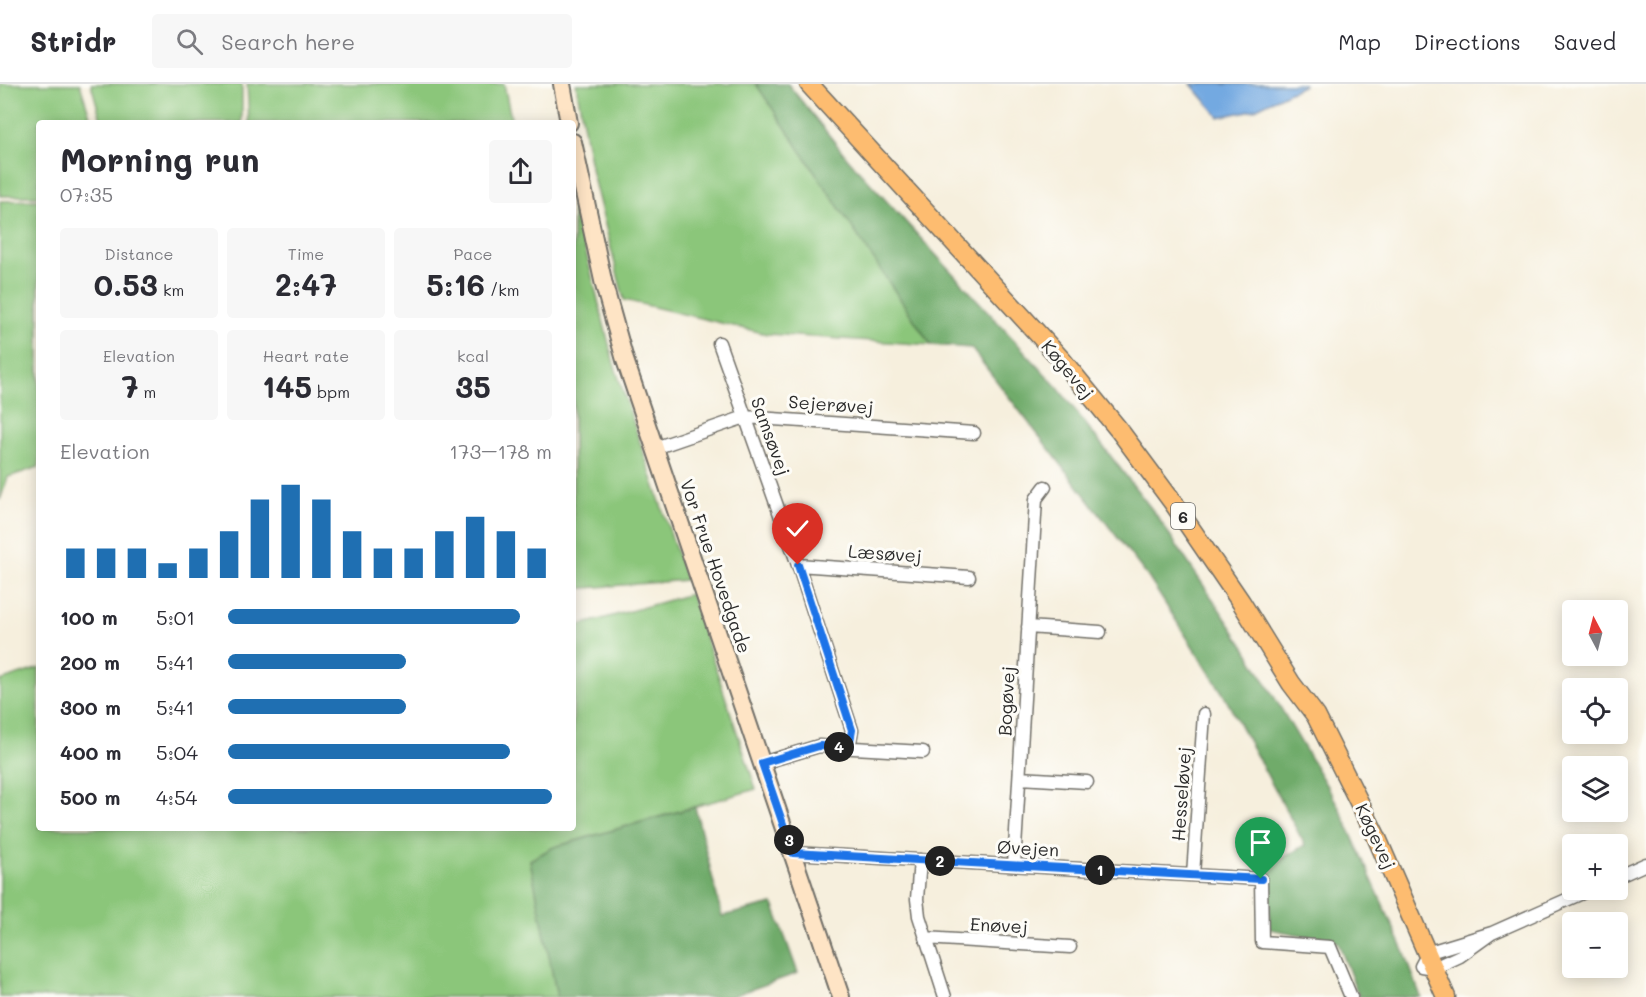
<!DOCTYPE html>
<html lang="en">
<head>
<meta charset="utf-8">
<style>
  body { margin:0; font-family:Mali,sans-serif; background:#f7f7f7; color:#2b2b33; height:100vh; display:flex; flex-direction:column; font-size:22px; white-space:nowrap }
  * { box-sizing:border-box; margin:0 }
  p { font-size:20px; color:#7c7c81 }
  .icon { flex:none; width:33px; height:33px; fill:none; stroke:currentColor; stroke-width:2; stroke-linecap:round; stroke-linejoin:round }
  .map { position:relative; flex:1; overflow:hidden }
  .details { position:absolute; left:36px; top:36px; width:540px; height:711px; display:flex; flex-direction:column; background:#fff; border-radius:6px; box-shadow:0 3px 15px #0003 }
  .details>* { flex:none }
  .needle { width:39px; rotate:353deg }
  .tools { position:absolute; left:1562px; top:516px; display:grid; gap:12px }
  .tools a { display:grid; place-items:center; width:66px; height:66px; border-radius:6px; background:#fff; box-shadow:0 3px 15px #0003; font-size:30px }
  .pin { position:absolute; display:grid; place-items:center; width:51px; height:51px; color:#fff; margin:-62px -26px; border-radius:50% 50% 50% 0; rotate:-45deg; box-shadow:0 0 6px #0007 }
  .pin .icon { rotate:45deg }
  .km { position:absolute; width:30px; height:30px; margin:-15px; border-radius:50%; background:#222; color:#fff; font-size:16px; line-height:30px; text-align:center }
  .round { display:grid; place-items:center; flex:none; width:63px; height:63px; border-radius:6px; background:#f7f7f7 }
  .overview { display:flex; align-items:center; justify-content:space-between; height:102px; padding:0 24px }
  h1 { font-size:33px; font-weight:800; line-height:45px }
  .stats { display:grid; grid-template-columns:repeat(3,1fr); gap:9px; height:102px; padding:6px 24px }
  .stats div { display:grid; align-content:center; border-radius:6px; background:#f7f7f7; text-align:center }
  .stats b { font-size:30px; font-weight:800 }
  .stats small { font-size:16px; font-weight:400 }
  .stats p { font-size:16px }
  .chart { height:168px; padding:12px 24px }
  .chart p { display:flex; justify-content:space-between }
  .chart svg { width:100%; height:108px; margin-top:6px; stroke:#1f6fb2; stroke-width:6 }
  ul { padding:0 24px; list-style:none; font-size:20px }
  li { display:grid; grid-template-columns:96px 72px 1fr; align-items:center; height:45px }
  li i { height:15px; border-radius:8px; background:#1f6fb2 }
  header { display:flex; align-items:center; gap:36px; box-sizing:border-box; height:84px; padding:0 30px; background:#fff; border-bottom:2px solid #e1e1e2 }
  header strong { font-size:28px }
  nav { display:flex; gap:33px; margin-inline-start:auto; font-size:21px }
  .search { width:420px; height:54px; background:#f7f7f7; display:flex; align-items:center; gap:15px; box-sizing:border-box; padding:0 21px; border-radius:6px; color:#7c7c81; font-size:22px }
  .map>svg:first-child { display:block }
  .green { fill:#8bc67a; stroke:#5b7852; stroke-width:1.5 }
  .forest { fill:#70ab6a; stroke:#4e6b4a; stroke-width:1.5 }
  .water { fill:#73a9e1; stroke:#4f6a86; stroke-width:1.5 }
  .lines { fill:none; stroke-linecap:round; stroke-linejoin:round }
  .street-casing { stroke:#727069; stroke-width:15 }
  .secondary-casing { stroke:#727069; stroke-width:20 }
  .primary-casing { stroke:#727069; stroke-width:21 }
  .street { stroke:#fff; stroke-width:12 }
  .secondary { stroke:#fee4c5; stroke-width:16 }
  .primary { stroke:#fdbc6f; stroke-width:18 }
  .route-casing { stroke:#fff; stroke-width:12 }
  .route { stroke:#1a73e8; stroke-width:8 }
  .labels { text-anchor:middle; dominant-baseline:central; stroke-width:6; stroke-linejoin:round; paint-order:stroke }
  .shield { fill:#fdfcf7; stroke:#6a6a68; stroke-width:1.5 }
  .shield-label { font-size:16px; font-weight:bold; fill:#2b2b2b }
  .street-label { font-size:18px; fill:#2b2b2b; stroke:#fdfcf7 }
</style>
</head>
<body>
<header>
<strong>Stridr</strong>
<div class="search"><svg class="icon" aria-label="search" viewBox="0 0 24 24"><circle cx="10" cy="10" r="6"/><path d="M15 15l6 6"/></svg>Search here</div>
<nav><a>Map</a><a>Directions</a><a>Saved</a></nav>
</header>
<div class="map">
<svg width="1646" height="913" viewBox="0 0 1646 913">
  <rect width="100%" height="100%" fill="#fdfcf7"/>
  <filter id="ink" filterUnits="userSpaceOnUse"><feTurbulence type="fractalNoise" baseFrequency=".0167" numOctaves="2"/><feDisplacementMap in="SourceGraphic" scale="12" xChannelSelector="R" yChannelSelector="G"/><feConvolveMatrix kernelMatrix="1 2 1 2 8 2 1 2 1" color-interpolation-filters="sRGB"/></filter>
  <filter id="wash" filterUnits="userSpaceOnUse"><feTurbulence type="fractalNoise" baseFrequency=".008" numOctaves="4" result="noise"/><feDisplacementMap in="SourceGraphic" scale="24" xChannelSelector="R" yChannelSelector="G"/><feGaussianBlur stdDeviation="1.35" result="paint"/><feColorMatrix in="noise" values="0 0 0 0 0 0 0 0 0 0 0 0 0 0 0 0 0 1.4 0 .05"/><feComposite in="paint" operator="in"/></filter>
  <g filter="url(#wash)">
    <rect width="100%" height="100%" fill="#f6efdd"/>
    <!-- green -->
    <path class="green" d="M 0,0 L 80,0 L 92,39 L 39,39 L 39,112 L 0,112 Z
      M 91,0 L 242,0 L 242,39 L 102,39 Z
      M 247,0 L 504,0 L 512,39 L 249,39 Z
      M 576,0 L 758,0 L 931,261 L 767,250 L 624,216 L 592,89 Z
      M 39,116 L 39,383 L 8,393 L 0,416 L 0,117 Z
      M 573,117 L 614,280 L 686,496 L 573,505 Z
      M 691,510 L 756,705 L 554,763 L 530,776 L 557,913 L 0,913 L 0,597 L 39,584 L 39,744 L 573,744 L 573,543 Z"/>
    <!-- forest -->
    <path class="forest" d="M 756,0 L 788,0 L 849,76 L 1058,304 L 1157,432 L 1246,565 L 1338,721 L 1404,867 L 1421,913 L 1359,913 L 1338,858 L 1269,845 L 1271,781 L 1305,761 L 1222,608 L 1148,493 L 971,264 L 931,261 Z
      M 695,723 L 722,832 L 773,820 L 798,889 L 730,913 L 557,913 L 530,776 L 554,763 Z"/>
    <!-- water -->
    <path class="water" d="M 1191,0 L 1304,0 L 1304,1 L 1253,26 L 1219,33 Z"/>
  </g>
  <g filter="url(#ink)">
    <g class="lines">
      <defs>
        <path id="street" d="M 719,259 L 798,481 L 852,646 L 849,663
          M 655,364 L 745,333 L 974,349
          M 798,481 L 969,493
          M 1028,543 L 1100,548
          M 762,679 L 819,662 L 923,668
          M 1020,694 L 1087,698
          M 793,769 L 1261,795 L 1262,858 L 1330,863 L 1351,913
          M 920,776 L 917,815 L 919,832 L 945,913
          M 1014,781 L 1036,415 L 1045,403
          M 1193,791 L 1204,630
          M 1617,793 L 1646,780
          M 1492,849 L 1460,872 L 1434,884 L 1421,882 L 1428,869 L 1433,867 L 1492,849 L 1589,806
          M 925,854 L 1070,863"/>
        <path id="secondary" d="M 562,0 L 569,39
          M 573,58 L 604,201 L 625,276 L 841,913"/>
        <path id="primary" d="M 809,0 L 1061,275 L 1119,346 L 1174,420 L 1241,518 L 1291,599 L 1316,632 L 1376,752 L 1446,913"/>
      </defs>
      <!-- street casing -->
      <use href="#street" class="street-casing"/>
      <!-- secondary casing -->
      <use href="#secondary" class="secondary-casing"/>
      <!-- primary casing -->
      <use href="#primary" class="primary-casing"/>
      <!-- street -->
      <use href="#street" class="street"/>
      <!-- secondary -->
      <use href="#secondary" class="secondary"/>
      <!-- primary -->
      <use href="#primary" class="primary"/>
    </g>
  </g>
  <g class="lines" filter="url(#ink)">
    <defs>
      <path id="route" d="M 798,481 L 852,646 L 849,663 L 819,662 L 762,679 L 793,769 L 1261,795"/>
    </defs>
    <!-- route casing -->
    <use href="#route" class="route-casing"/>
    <!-- route -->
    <use href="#route" class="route"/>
  </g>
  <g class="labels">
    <!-- shield labels -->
    <rect class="shield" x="1171" y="419" width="24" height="26" rx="4.5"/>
    <g class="shield-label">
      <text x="1183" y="432">6</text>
    </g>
    <!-- street labels -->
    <g class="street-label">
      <text transform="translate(1068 285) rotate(50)">Køgevej</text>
      <text transform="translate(831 320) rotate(4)">Sejerøvej</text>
      <text transform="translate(771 352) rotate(70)">Samsøvej</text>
      <text transform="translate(885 469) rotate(4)">Læsøvej</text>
      <text transform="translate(716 482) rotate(71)">Vor Frue Hovedgade</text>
      <text transform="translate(1006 617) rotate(-87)">Bogøvej</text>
      <text transform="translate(1181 710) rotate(-86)">Hesseløvej</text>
      <text transform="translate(1376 752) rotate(65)">Køgevej</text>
      <text transform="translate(1028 764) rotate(3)">Øvejen</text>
      <text transform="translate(999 841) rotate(3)">Enøvej</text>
    </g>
  </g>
</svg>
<div class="tools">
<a><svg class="needle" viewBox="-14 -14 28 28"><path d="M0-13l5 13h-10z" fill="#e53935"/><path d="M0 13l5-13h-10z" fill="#7c7c81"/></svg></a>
<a><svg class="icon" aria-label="locate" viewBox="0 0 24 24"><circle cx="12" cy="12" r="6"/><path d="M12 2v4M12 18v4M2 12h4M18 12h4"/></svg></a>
<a><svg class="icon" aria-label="layers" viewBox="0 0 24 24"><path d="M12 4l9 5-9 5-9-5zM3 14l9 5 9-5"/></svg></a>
<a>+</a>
<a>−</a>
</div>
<div class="pin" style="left:1261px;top:795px;background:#1e9e55"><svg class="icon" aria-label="arrive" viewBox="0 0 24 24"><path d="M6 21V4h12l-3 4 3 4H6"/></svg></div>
<div class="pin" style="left:798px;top:481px;background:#d93025"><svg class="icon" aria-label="check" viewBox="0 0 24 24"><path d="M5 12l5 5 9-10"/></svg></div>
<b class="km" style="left:1100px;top:786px">1</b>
<b class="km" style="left:940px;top:777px">2</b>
<b class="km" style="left:789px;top:756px">3</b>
<b class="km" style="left:839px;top:663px">4</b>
<section class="details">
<div class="overview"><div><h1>Morning run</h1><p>07:35</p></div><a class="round"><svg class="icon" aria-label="share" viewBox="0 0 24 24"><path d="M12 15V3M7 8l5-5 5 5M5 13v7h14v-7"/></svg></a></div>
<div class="stats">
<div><p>Distance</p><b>0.53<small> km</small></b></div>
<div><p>Time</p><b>2:47</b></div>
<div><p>Pace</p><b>5:16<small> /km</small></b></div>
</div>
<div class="stats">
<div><p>Elevation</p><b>7<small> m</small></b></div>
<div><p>Heart rate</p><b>145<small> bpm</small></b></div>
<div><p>kcal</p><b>35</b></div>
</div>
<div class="chart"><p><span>Elevation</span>173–178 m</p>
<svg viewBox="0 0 160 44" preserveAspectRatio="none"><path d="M5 44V32M15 44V32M25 44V32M35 44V38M45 44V32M55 44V25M65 44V12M75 44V6M85 44V12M95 44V25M105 44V32M115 44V32M125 44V25M135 44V19M145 44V25M155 44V32"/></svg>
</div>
<ul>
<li><b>100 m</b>5:01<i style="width:90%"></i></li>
<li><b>200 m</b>5:41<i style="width:55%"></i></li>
<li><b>300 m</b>5:41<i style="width:55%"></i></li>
<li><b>400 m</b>5:04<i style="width:87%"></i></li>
<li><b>500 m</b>4:54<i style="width:100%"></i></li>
</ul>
</section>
</div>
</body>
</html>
